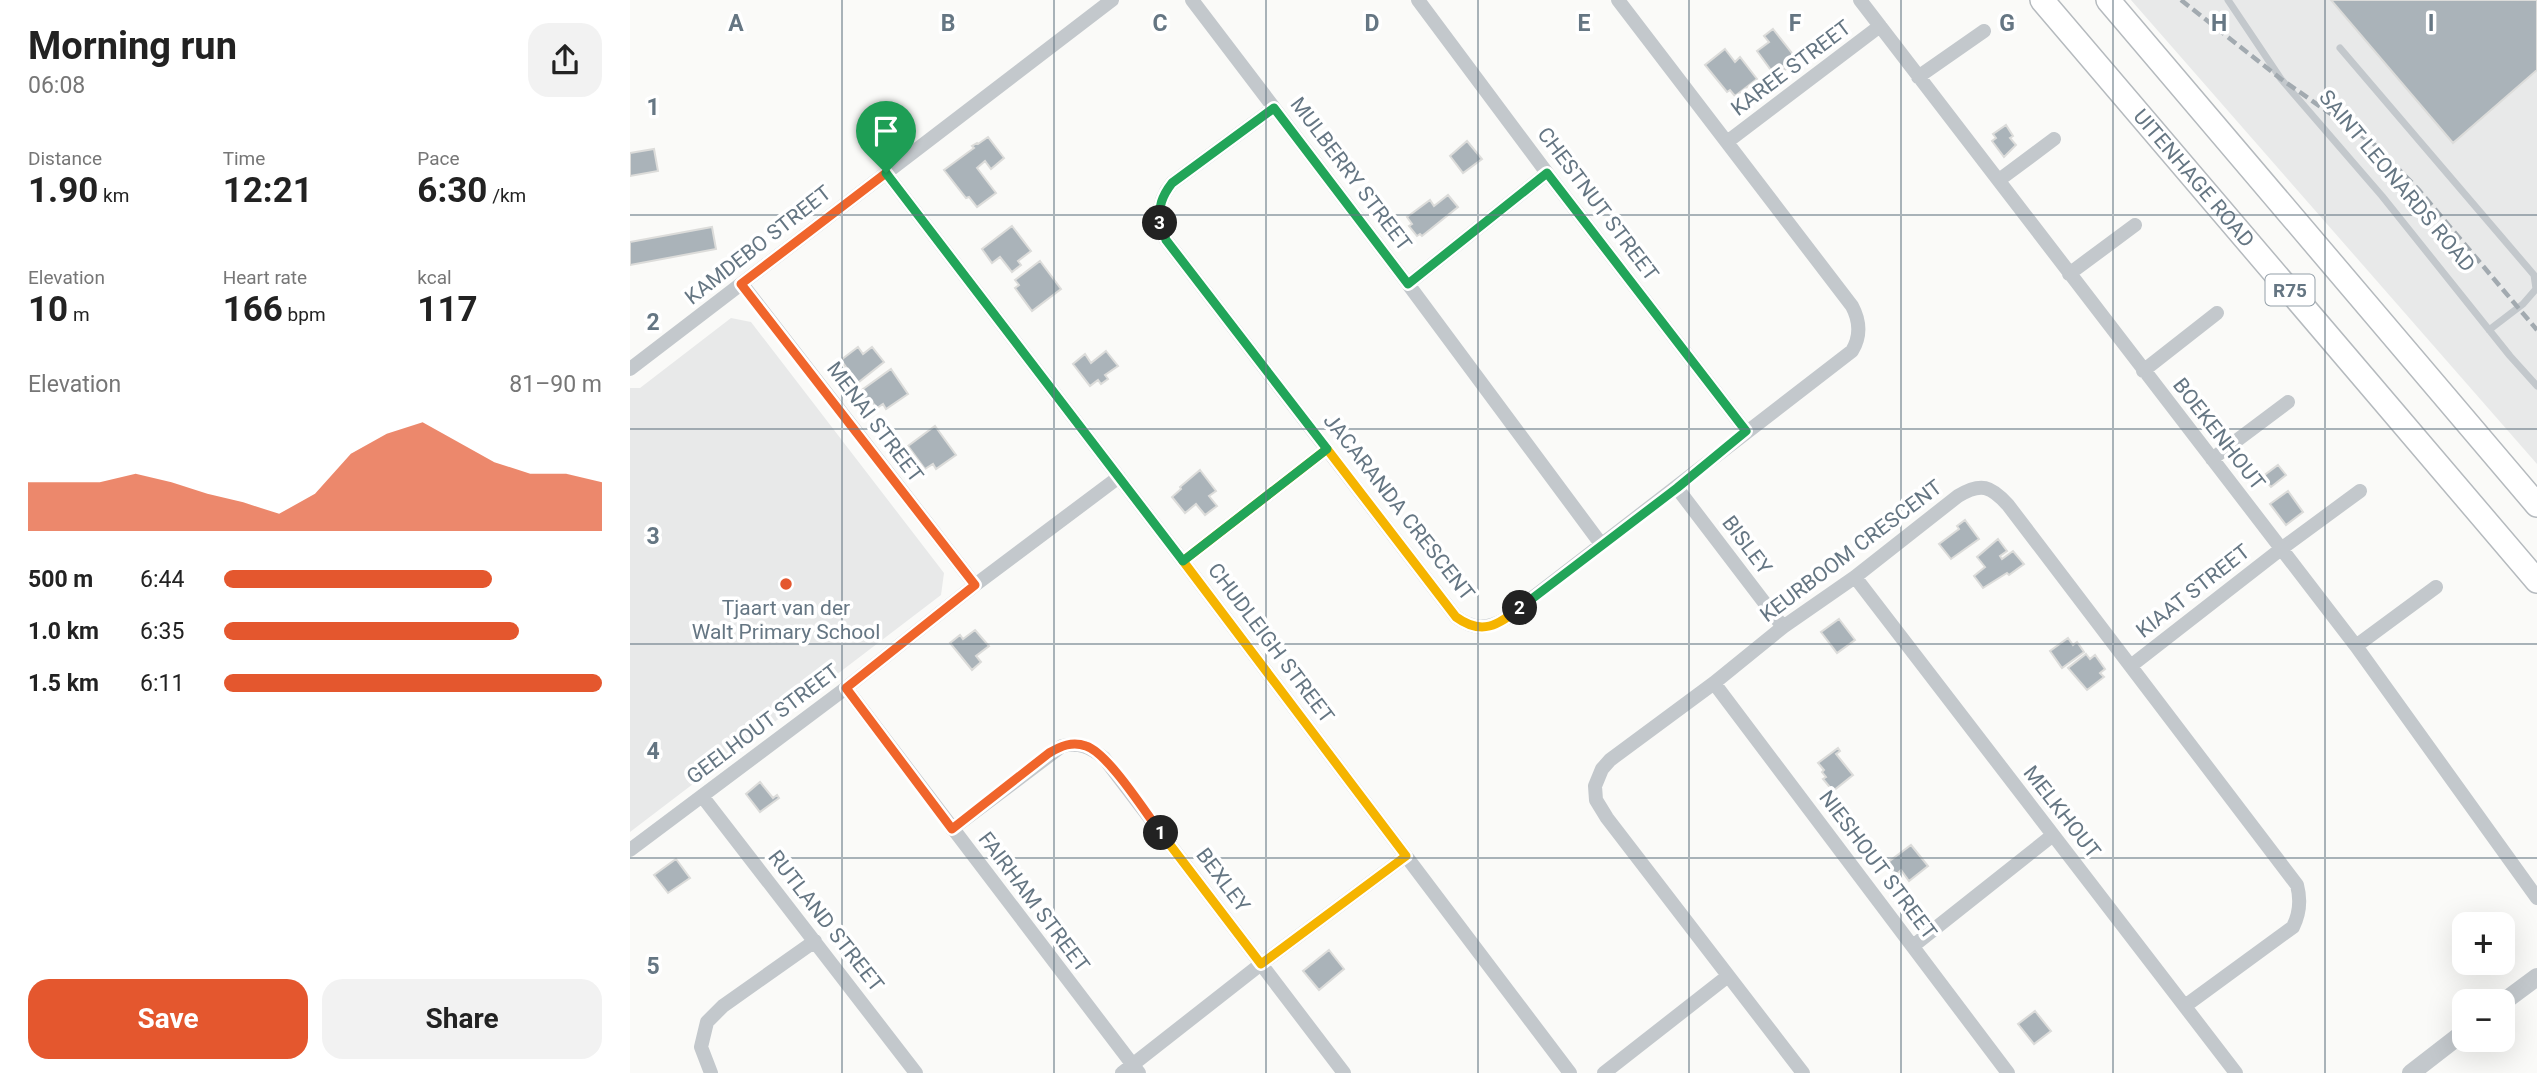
<!DOCTYPE html>
<html lang="en">
<head>
<meta charset="utf-8">
<style>
  body { margin:0; font-family:Roboto,sans-serif; background:#f2f2f2; color:#222; height:100vh; display:flex; flex-direction:column; font-size:26px; white-space:nowrap }
  * { box-sizing:border-box; margin:0 }
  p { font-size:23px; color:#767676 }
  .icon { flex:none; width:38px; height:38px; fill:none; stroke:currentColor; stroke-width:2; stroke-linecap:round; stroke-linejoin:round }
  .map { position:relative; flex:1; overflow:hidden }
  .side { display:flex; flex-direction:column; background:#fff; width:630px }
  .side>* { flex:none }
  .controls { position:absolute; left:1822px; top:912px; display:grid; gap:14px }
  .controls a { display:grid; place-items:center; width:63px; height:63px; border-radius:14px; background:#fff; box-shadow:0 7px 28px #0002; font-size:35px }
  .pin { position:absolute; display:grid; place-items:center; width:60px; height:60px; color:#fff; margin:-72px -30px; border-radius:50% 50% 50% 0; rotate:-45deg; box-shadow:0 0 7px #0007 }
  .pin .icon { rotate:45deg }
  .km { position:absolute; width:35px; height:35px; margin:-18px; border-radius:50%; background:#222; color:#fff; font-size:19px; line-height:35px; text-align:center }
  .round { display:grid; place-items:center; flex:none; width:74px; height:74px; border-radius:21px; background:#f2f2f2 }
  .overview { display:flex; align-items:center; justify-content:space-between; height:119px; padding:0 28px }
  h1 { font-size:38px; font-weight:700; line-height:52px }
  .metrics { display:grid; grid-template-columns:repeat(3,1fr); gap:10px; height:119px; padding:7px 28px }
  .metrics div { display:grid; align-content:center }
  .metrics b { font-size:35px; font-weight:700 }
  .metrics small { font-size:19px; font-weight:400 }
  .metrics p { font-size:19px }
  .chart { height:196px; padding:14px 28px }
  .chart p { display:flex; justify-content:space-between }
  .chart svg { width:100%; height:126px; margin-top:7px; fill:#e4572e; opacity:.7 }
  .action { display:flex; gap:14px; margin-top:auto; padding:14px 28px }
  .action a { flex:1; height:80px; border-radius:21px; background:#e4572e; color:#fff; font-size:28px; font-weight:700; line-height:80px; text-align:center }
  .action a+a { background:#f2f2f2; color:#222 }
  ul { padding:0 28px; list-style:none; font-size:23px }
  li { display:grid; grid-template-columns:112px 84px 1fr; align-items:center; height:52px }
  li i { height:18px; border-radius:9px; background:#e4572e }
  main { display:flex; flex:1; min-height:0 }
  .map>svg:first-child { display:block }
  .built { fill:#e8e9e9 }
  .building { fill:#aab3b9; stroke:#dcdcda; stroke-width:2 }
  .lines { fill:none; stroke-linecap:round; stroke-linejoin:round }
  .primary-casing { stroke:#b5babe; stroke-width:26 }
  .service { stroke:#c3c8cc; stroke-width:7 }
  .minor { stroke:#c3c8cc; stroke-width:14 }
  .tertiary { stroke:#c3c8cc; stroke-width:18 }
  .primary { stroke:#fff; stroke-width:23 }
  .rail { stroke:#a2aab0; stroke-width:4.5; stroke-dasharray:10 5; stroke-linecap:butt }
  .split-1-casing { stroke:#fff; stroke-width:14 }
  .split-2-casing { stroke:#fff; stroke-width:14 }
  .split-3-casing { stroke:#fff; stroke-width:14 }
  .split-4-casing { stroke:#fff; stroke-width:14 }
  .split-1 { stroke:#f0652b; stroke-width:9 }
  .split-2 { stroke:#f5b400; stroke-width:9 }
  .split-3 { stroke:#22a559; stroke-width:9 }
  .split-4 { stroke:#22a559; stroke-width:9 }
  .grid { fill:none; stroke:#657683; stroke-width:2; stroke-opacity:0.55 }
  .poi-dot { fill:#e4572e; stroke:#fff; stroke-width:2.5 }
  .labels { text-anchor:middle; dominant-baseline:central; stroke-width:7; stroke-linejoin:round; paint-order:stroke }
  .shield { fill:#fff; stroke:#939fa8; stroke-width:2 }
  .shield-label { font-size:19px; font-weight:bold; fill:#657683 }
  .street-label { font-size:21px; fill:#657683; stroke:#fff }
  .poi-label { font-size:21px; fill:#657683; stroke:#fff }
  .grid-label { font-size:23px; text-anchor:middle; font-weight:bold; fill:#657683; stroke:#fff; stroke-width:7; stroke-linejoin:round; paint-order:stroke }
</style>
</head>
<body>
<main>
<section class="side">
<div class="overview"><div><h1>Morning run</h1><p>06:08</p></div><a class="round"><svg class="icon" aria-label="share" viewBox="0 0 24 24"><path d="M12 15V3M7 8l5-5 5 5M5 13v7h14v-7"/></svg></a></div>
<div class="metrics">
<div><p>Distance</p><b>1.90<small> km</small></b></div>
<div><p>Time</p><b>12:21</b></div>
<div><p>Pace</p><b>6:30<small> /km</small></b></div>
</div>
<div class="metrics">
<div><p>Elevation</p><b>10<small> m</small></b></div>
<div><p>Heart rate</p><b>166<small> bpm</small></b></div>
<div><p>kcal</p><b>117</b></div>
</div>
<div class="chart"><p><span>Elevation</span>81–90 m</p>
<svg viewBox="0 0 160 44" preserveAspectRatio="none"><path d="M0 44V27L10 27L20 27L30 24L40 27L50 31L60 34L70 38L80 31L90 17L100 10L110 6L120 13L130 20L140 24L150 24L160 27V44z"/></svg>
</div>
<ul>
<li><b>500 m</b>6:44<i style="width:71%"></i></li>
<li><b>1.0 km</b>6:35<i style="width:78%"></i></li>
<li><b>1.5 km</b>6:11<i style="width:100%"></i></li>
</ul>
<div class="action"><a>Save</a><a>Share</a></div>
</section>
<div class="map">
<svg width="1907" height="1073" viewBox="0 0 1907 1073">
  <rect width="100%" height="100%" fill="#fafaf8"/>
  <!-- built -->
  <path class="built" d="M 1501,0 L 1907,0 L 1907,464 Z
    M 101,318 L 121,322 L 314,573 L 311,595 L 0,832 L 0,388 L 10,388 Z"/>
  <!-- building -->
  <path class="building" d="M 1701,0 L 1907,0 L 1907,70 L 1823,143 Z
    M 1143,29 L 1165,57 L 1153,66 L 1156,69 L 1146,77 L 1127,51 L 1139,42 L 1134,36 Z
    M 1095,49 L 1105,62 L 1110,57 L 1127,79 L 1105,96 L 1100,90 L 1097,92 L 1075,65 Z
    M 1376,125 L 1383,136 L 1380,138 L 1386,145 L 1374,157 L 1362,141 L 1366,138 L 1363,134 Z
    M 358,137 L 374,158 L 361,169 L 355,161 L 347,168 L 366,193 L 347,207 L 339,197 L 336,198 L 314,170 L 344,148 L 342,146 L 347,143 L 348,144 Z
    M 837,141 L 852,159 L 833,173 L 820,156 Z
    M 24,149 L 28,171 L 0,176 L 0,153 Z
    M 818,195 L 828,207 L 792,236 L 790,234 L 787,236 L 779,226 L 782,224 L 777,217 L 800,200 L 804,206 Z
    M 382,226 L 401,251 L 388,261 L 391,265 L 382,272 L 370,257 L 362,263 L 352,249 Z
    M 82,227 L 86,249 L 0,265 L 0,242 Z
    M 410,261 L 431,289 L 402,311 L 385,288 L 389,285 L 385,280 Z
    M 228,347 L 233,354 L 242,347 L 254,362 L 220,389 L 208,373 L 216,367 L 211,360 Z
    M 476,351 L 488,366 L 475,375 L 478,379 L 471,384 L 468,380 L 460,386 L 443,364 L 455,354 L 461,363 Z
    M 261,369 L 278,394 L 256,409 L 253,404 L 247,408 L 239,398 L 236,401 L 229,392 Z
    M 305,426 L 326,455 L 306,469 L 303,464 L 295,469 L 278,446 Z
    M 1648,465 L 1656,475 L 1641,487 L 1632,477 Z
    M 570,470 L 586,491 L 579,496 L 587,506 L 575,515 L 566,504 L 555,513 L 542,497 L 551,489 L 550,487 Z
    M 1658,491 L 1673,512 L 1656,525 L 1640,504 Z
    M 1335,520 L 1349,539 L 1321,559 L 1309,544 L 1329,529 L 1327,526 Z
    M 1368,539 L 1377,551 L 1370,556 L 1372,559 L 1383,551 L 1394,564 L 1379,575 L 1377,573 L 1353,588 L 1344,576 L 1355,567 L 1347,557 Z
    M 1209,619 L 1225,640 L 1207,653 L 1191,632 Z
    M 345,630 L 359,646 L 346,656 L 351,662 L 342,670 L 320,643 L 330,635 L 333,639 Z
    M 1438,638 L 1443,645 L 1447,642 L 1454,652 L 1432,668 L 1420,651 Z
    M 1456,654 L 1460,659 L 1465,655 L 1475,669 L 1470,673 L 1474,677 L 1457,690 L 1438,668 Z
    M 1208,748 L 1210,751 L 1206,754 L 1223,775 L 1203,791 L 1193,779 L 1196,777 L 1192,772 L 1194,770 L 1188,763 Z
    M 130,782 L 143,798 L 147,795 L 149,798 L 130,812 L 116,794 Z
    M 1281,845 L 1298,866 L 1279,881 L 1271,870 L 1266,875 L 1257,863 Z
    M 46,859 L 60,878 L 38,893 L 24,875 Z
    M 699,950 L 714,969 L 689,990 L 673,971 Z
    M 1405,1011 L 1421,1031 L 1404,1044 L 1388,1024 Z"/>
  <g class="lines">
    <defs>
      <g id="primary">
        <path id="s1" d="M 1412,0 L 1907,581"/>
        <path d="M 1478,0 L 1907,505"/>
      </g>
    </defs>
    <!-- primary casing -->
    <use href="#primary" class="primary-casing"/>
    <!-- service -->
    <path class="service" d="M 1598,0 L 1651,79 L 1752,196 L 1880,356 L 1907,386
      M 1710,48 L 1904,275 L 1906,289 L 1893,304 L 1859,330"/>
    <!-- minor -->
    <path class="minor" d="M 562,0 L 778,284 L 971,544
      M 788,0 L 917,173 L 1116,431
      M 1230,0 L 1726,646 L 1907,898
      M 1288,77 L 1354,31
      M 644,108 L 542,183 C 527,201 526,219 536,240 L 826,617 C 844,630 857,629 875,619 L 1222,351 C 1231,336 1230,321 1222,306 L 988,0
      M 1097,142 L 1250,26
      M 256,173 L 553,561 L 940,1073
      M 1369,180 L 1424,139
      M 1439,274 L 1505,225
      M 112,284 L 345,585
      M 778,284 L 917,173
      M 0,369 L 482,0
      M 1513,371 L 1587,313
      M 1582,459 L 1658,402
      M 1047,488 L 1153,627
      M 553,561 L 697,449
      M 1225,577 L 1606,1073
      M 1726,646 L 1806,587
      M 1502,665 L 1651,549 L 1730,491
      M 1084,683 L 1378,1073
      M 216,688 L 509,1073
      M 72,796 L 286,1073
      M 322,829 L 432,746 C 449,742 460,747 474,758 L 714,1073
      M 0,850 L 216,688 L 345,585 L 489,477
      M 1283,946 L 1423,835
      M 81,1073 L 71,1047 L 77,1022 L 93,1006 L 185,941
      M 492,1073 L 631,964 L 776,856
      M 974,1073 L 1098,976
      M 1173,1073 L 977,818 L 966,800 L 965,786 L 972,769 L 980,760 L 1084,683 L 1153,627 L 1225,577 L 1328,496 C 1351,482 1361,486 1378,505 L 1667,885 C 1671,900 1670,913 1663,927 L 1555,1006"/>
    <!-- tertiary -->
    <path class="tertiary" d="M 1872,1003 L 1907,977
      M 1781,1073 L 1834,1032"/>
    <!-- primary -->
    <use href="#primary" class="primary"/>
    <!-- rail -->
    <path class="rail" d="M 1551,0 L 1651,79 L 1745,145 L 1788,189 L 1907,330"/>
  </g>
  <g class="lines">
    <defs>
      <path id="split-1" d="M 256,173 L 111,284 L 345,585 L 216,688 L 322,829 L 419,753 C 431,746 442,741 456,746 C 478,753 515,812 531,833"/>
      <path id="split-2" d="M 531,833 L 631,964 L 776,856 L 553,561 L 697,449 L 826,617 C 852,636 868,625 890,608"/>
      <path id="split-3" d="M 530,223 C 528,207 532,196 542,183 L 644,108 L 778,284 L 917,173 L 1116,431 L 1047,488 L 890,608"/>
      <path id="split-4" d="M 256,173 L 553,561 L 697,449 L 536,240 L 530,223"/>
    </defs>
    <!-- split-1 casing -->
    <use href="#split-1" class="split-1-casing"/>
    <!-- split-2 casing -->
    <use href="#split-2" class="split-2-casing"/>
    <!-- split-3 casing -->
    <use href="#split-3" class="split-3-casing"/>
    <!-- split-4 casing -->
    <use href="#split-4" class="split-4-casing"/>
    <!-- split-1 -->
    <use href="#split-1" class="split-1"/>
    <!-- split-2 -->
    <use href="#split-2" class="split-2"/>
    <!-- split-3 -->
    <use href="#split-3" class="split-3"/>
    <!-- split-4 -->
    <use href="#split-4" class="split-4"/>
  </g>
  <!-- grid -->
  <path class="grid" d="M 212,0 L 212,1073M 424,0 L 424,1073M 636,0 L 636,1073M 848,0 L 848,1073M 1059,0 L 1059,1073M 1271,0 L 1271,1073M 1483,0 L 1483,1073M 1695,0 L 1695,1073M 0,215 L 1907,215M 0,429 L 1907,429M 0,644 L 1907,644M 0,858 L 1907,858"/>
  <!-- markers -->
  <circle class="poi-dot" cx="156" cy="584" r="7"/>
  <g class="labels">
    <!-- shield labels -->
    <rect class="shield" x="1635.5" y="274.5" width="49" height="31" rx="5"/>
    <g class="shield-label">
      <text x="1660" y="290">R75</text>
    </g>
    <!-- street labels -->
    <g class="street-label">
      <text transform="translate(1161 68) rotate(-37)">KAREE STREET</text>
      <text transform="translate(721 174) rotate(53)">MULBERRY STREET</text>
      <text stroke="none"><textPath href="#s1" startOffset="234">UITENHAGE ROAD</textPath></text>
      <text transform="translate(1767 181) rotate(50)">SAINT LEONARDS ROAD</text>
      <text transform="translate(968 204) rotate(53)">CHESTNUT STREET</text>
      <text transform="translate(128 245) rotate(-38)">KAMDEBO STREET</text>
      <text transform="translate(245 422) rotate(53)">MENAI STREET</text>
      <text transform="translate(1589 434) rotate(52)">BOEKENHOUT</text>
      <text transform="translate(769 507) rotate(52)">JACARANDA CRESCENT</text>
      <text transform="translate(1117 545) rotate(53)">BISLEY</text>
      <text transform="translate(1221 551) rotate(-37)">KEURBOOM CRESCENT</text>
      <text transform="translate(1563 591) rotate(-38)">KIAAT STREET</text>
      <text transform="translate(641 643) rotate(53)">CHUDLEIGH STREET</text>
      <text transform="translate(133 724) rotate(-37)">GEELHOUT STREET</text>
      <text transform="translate(1432 812) rotate(52)">MELKHOUT</text>
      <text transform="translate(1248 865) rotate(53)">NIESHOUT STREET</text>
      <text transform="translate(593 880) rotate(53)">BEXLEY</text>
      <text transform="translate(404 902) rotate(53)">FAIRHAM STREET</text>
      <text transform="translate(196 921) rotate(52)">RUTLAND STREET</text>
    </g>
    <!-- poi labels -->
    <g class="poi-label">
      <text x="156" y="608">Tjaart van der<tspan x="156" dy="24">Walt Primary School</tspan></text>
    </g>
  </g>
  <g class="grid-label">
    <text x="106" y="31">A</text>
    <text x="318" y="31">B</text>
    <text x="530" y="31">C</text>
    <text x="742" y="31">D</text>
    <text x="954" y="31">E</text>
    <text x="1165" y="31">F</text>
    <text x="1377" y="31">G</text>
    <text x="1589" y="31">H</text>
    <text x="1801" y="31">I</text>
    <text x="23" y="115">1</text>
    <text x="23" y="330">2</text>
    <text x="23" y="544">3</text>
    <text x="23" y="759">4</text>
    <text x="23" y="974">5</text>
  </g>
</svg>
<div class="controls">
<a>+</a>
<a>−</a>
</div>
<div class="pin" style="left:256px;top:173px;background:#1e9e55"><svg class="icon" aria-label="arrive" viewBox="0 0 24 24"><path d="M6 21V4h12l-3 4 3 4H6"/></svg></div>
<b class="km" style="left:531px;top:833px">1</b>
<b class="km" style="left:890px;top:608px">2</b>
<b class="km" style="left:530px;top:223px">3</b>
</div>
</main>
</body>
</html>
